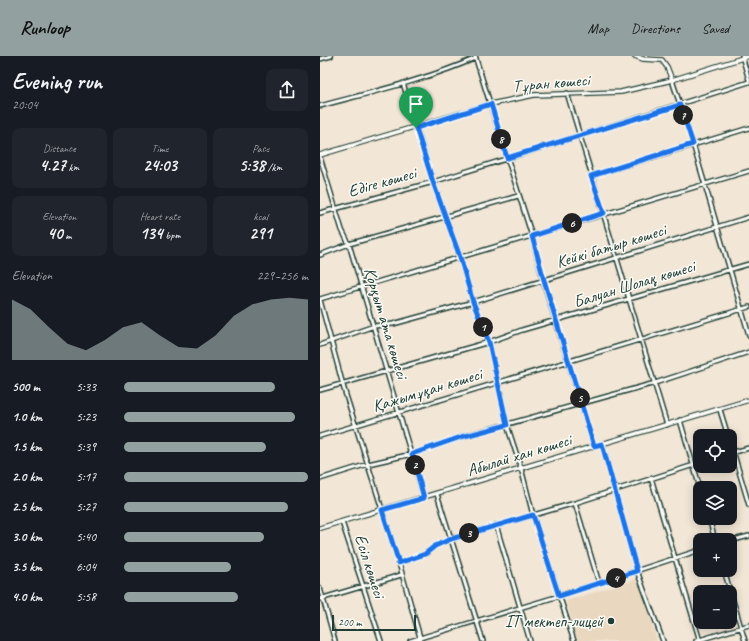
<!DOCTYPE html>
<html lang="en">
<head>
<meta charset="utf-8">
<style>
  body { margin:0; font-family:Caveat,sans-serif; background:#20242c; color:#f1f3f6; height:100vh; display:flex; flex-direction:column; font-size:15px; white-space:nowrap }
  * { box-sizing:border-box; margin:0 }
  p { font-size:13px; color:#9ea1a6 }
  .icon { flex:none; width:22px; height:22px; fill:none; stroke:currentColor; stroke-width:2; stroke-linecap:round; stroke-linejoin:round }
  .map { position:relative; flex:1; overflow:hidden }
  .details { display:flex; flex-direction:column; background:#171b24; width:320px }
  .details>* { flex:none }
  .controls { position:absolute; left:373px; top:373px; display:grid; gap:8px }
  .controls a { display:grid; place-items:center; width:44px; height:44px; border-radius:8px; background:#171b24; box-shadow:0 2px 10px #0003; font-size:20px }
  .scale { position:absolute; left:12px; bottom:10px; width:84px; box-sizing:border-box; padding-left:4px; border:2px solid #1f3d34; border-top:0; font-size:11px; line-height:14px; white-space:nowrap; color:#1f3d34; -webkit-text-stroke:3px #fdfcf7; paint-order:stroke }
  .pin { position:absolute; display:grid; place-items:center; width:34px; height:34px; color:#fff; margin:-41px -17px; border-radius:50% 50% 50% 0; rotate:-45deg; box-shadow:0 0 4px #0007 }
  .pin .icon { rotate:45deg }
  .km { position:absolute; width:20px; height:20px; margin:-10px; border-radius:50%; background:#222; color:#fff; font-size:11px; line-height:20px; text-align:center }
  .round { display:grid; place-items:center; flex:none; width:42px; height:42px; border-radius:8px; background:#20242c }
  .summary { display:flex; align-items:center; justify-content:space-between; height:68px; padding:0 12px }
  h1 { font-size:22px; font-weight:700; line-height:30px }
  .metrics { display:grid; grid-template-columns:repeat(3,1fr); gap:6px; height:68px; padding:4px 12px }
  .metrics div { display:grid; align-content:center; border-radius:8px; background:#20242c; text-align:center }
  .metrics b { font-size:17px; font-weight:700 }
  .metrics small { font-size:11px; font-weight:400 }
  .metrics p { font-size:11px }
  .chart { height:112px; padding:8px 12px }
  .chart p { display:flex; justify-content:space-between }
  .chart svg { width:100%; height:72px; margin-top:4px; fill:#92a19f; opacity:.7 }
  ul { padding:0 12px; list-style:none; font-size:13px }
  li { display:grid; grid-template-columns:64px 48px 1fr; align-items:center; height:30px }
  li i { height:10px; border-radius:5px; background:#92a19f }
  header { display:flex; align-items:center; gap:24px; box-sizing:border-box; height:56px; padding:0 20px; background:#92a19f; color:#111 }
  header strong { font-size:19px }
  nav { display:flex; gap:22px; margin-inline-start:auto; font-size:14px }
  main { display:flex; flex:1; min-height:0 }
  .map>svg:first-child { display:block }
  .built { fill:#ead7bf }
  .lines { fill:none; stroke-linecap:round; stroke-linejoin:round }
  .minor-casing { stroke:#1f3d34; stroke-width:6 }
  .tertiary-casing { stroke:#1f3d34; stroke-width:6 }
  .minor { stroke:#fdfcf7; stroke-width:3 }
  .tertiary { stroke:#fdfcf7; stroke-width:3.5 }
  .route-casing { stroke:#fff; stroke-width:8 }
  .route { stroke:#1a73e8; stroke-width:5 }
  .poi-dot { fill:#1f3d34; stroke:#fdfcf7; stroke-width:1.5 }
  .labels { text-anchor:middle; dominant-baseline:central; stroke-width:3; stroke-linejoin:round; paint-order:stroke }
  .street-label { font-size:17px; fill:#1f3d34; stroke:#fdfcf7 }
  .poi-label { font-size:17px; fill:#1f3d34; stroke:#fdfcf7; text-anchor:end }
</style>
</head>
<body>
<header>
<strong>Runloop</strong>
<nav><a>Map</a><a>Directions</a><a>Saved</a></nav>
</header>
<main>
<section class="details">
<div class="summary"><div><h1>Evening run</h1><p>20:04</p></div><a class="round"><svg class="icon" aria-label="share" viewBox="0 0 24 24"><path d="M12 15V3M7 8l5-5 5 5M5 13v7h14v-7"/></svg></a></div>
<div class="metrics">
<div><p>Distance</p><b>4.27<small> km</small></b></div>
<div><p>Time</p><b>24:03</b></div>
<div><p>Pace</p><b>5:38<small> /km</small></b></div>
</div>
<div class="metrics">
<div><p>Elevation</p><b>40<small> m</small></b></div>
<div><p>Heart rate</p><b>134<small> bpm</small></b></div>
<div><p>kcal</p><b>291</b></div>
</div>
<div class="chart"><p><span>Elevation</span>229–256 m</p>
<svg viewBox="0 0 160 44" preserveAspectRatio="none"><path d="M0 44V7L10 13L20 24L30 34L40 38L50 32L60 24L70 21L80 29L90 36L100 37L110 29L120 17L130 10L140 7L150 6L160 7V44z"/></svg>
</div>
<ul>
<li><b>500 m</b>5:33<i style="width:82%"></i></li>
<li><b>1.0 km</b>5:23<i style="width:93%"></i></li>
<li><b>1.5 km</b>5:39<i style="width:77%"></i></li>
<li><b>2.0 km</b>5:17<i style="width:100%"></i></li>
<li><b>2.5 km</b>5:27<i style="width:89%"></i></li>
<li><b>3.0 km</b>5:40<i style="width:76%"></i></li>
<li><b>3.5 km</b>6:04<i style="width:58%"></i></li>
<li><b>4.0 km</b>5:58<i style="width:62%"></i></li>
</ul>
</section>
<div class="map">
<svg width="429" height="585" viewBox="0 0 429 585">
  <rect width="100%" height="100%" fill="#f2e6d6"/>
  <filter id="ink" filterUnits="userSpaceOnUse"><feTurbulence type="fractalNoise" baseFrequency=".025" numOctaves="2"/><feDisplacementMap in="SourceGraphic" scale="8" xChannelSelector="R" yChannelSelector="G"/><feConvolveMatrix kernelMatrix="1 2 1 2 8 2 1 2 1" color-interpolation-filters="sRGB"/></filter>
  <g filter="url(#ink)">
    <!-- built -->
    <path class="built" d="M 318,523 L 337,585 L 258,585 L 246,545 Z"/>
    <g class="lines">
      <defs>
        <path id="minor" d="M 155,0 L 212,180 L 223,224 L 274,390
          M 422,0 L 429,24
          M 0,3 L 11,0
          M 352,24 L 373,88 L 429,279
          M 83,27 L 113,126 L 140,201 L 153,246 L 169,286 L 187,369 L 201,412 L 213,459 L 254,585
          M 247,37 L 347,369
          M 0,50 C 52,36 106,24 156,2
          M 0,101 L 22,174 L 29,188 L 104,442
          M 271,120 L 429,72
          M 0,157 L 113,126 L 429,26
          M 0,199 L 29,188 L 198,140
          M 0,243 L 429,115
          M 0,244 L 24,333 L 79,507 L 101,585
          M 0,289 L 54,270 L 73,268 L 153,246 L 429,161
          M 0,334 L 169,286 L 202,274 L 429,208
          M 400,354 L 408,380
          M 360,364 L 380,432
          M 0,380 L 429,251
          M 410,385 L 429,449
          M 282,388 L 317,515 L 343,585
          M 410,397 L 429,392
          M 331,422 L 380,585
          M 0,423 L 48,408 L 92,398 L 141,381 L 335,327 L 429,296
          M 117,438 L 163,585
          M 255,447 L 279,527
          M 389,462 L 395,484
          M 22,466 L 61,585
          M 176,469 L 210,585
          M 410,485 L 429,480
          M 79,507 L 105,498 L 115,490 L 131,483 L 255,447 L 380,407
          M 404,514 L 425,585
          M 0,532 L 15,585
          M 0,543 L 81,519
          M 90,585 L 239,540 L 380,494
          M 376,585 L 429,569"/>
        <path id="tertiary" d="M 315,0 L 323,3 L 342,4 L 347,11 L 352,24
          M 0,99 L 171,48 L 214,39 L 301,36 L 352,24 L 429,0
          M 0,472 L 429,344"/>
      </defs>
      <!-- minor casing -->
      <use href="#minor" class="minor-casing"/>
      <!-- tertiary casing -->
      <use href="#tertiary" class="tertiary-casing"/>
      <!-- minor -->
      <use href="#minor" class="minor"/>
      <!-- tertiary -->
      <use href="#tertiary" class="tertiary"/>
    </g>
  </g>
  <g class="lines" filter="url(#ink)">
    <defs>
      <path id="route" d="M 171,48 L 187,102 L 360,49 L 373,88 L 271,120 L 284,157 L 212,180 L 224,224 L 274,390 L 282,388 L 317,515 L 239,540 L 213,459 L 131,483 L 115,490 L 105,498 L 79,507 L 62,454 L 104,442 L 92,398 L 141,381 L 187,369 L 169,286 L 153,246 L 140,201 L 113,126 L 96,72 Z"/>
    </defs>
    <!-- route casing -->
    <use href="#route" class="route-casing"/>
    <!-- route -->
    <use href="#route" class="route"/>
  </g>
  <!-- markers -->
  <circle class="poi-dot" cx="291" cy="565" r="4"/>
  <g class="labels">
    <!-- street labels -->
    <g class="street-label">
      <text transform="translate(231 27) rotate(-5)">Тұран көшесі</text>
      <text transform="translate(62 126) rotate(-16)">Едіге көшесі</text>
      <text transform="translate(291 190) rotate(-17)">Кейкі батыр көшесі</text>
      <text transform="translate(314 228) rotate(-17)">Балуан Шолақ көшесі</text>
      <text transform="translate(66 267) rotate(73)">Қорқыт ата көшесі</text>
      <text transform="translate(107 334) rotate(-17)">Қажымұқан көшесі</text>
      <text transform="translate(199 399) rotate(-17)">Абылай хан көшесі</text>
      <text transform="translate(50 510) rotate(72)">Есіл көшесі</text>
    </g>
    <!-- poi labels -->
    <g class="poi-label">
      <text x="283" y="565">IT мектеп-лицей</text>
    </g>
  </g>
</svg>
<div class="controls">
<a><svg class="icon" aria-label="locate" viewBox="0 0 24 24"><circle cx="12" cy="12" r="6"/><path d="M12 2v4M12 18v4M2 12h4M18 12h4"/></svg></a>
<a><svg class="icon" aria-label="layers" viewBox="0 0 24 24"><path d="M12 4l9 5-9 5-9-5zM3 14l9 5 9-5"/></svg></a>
<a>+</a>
<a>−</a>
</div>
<div class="scale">200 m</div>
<div class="pin" style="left:96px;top:72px;background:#1e9e55"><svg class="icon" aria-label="arrive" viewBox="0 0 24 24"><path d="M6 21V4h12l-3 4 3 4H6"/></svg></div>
<b class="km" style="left:163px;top:271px">1</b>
<b class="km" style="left:95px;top:409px">2</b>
<b class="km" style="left:149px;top:477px">3</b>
<b class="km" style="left:296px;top:522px">4</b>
<b class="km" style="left:260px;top:342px">5</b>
<b class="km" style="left:252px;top:167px">6</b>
<b class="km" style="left:363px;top:59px">7</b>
<b class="km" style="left:181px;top:83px">8</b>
</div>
</main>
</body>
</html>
